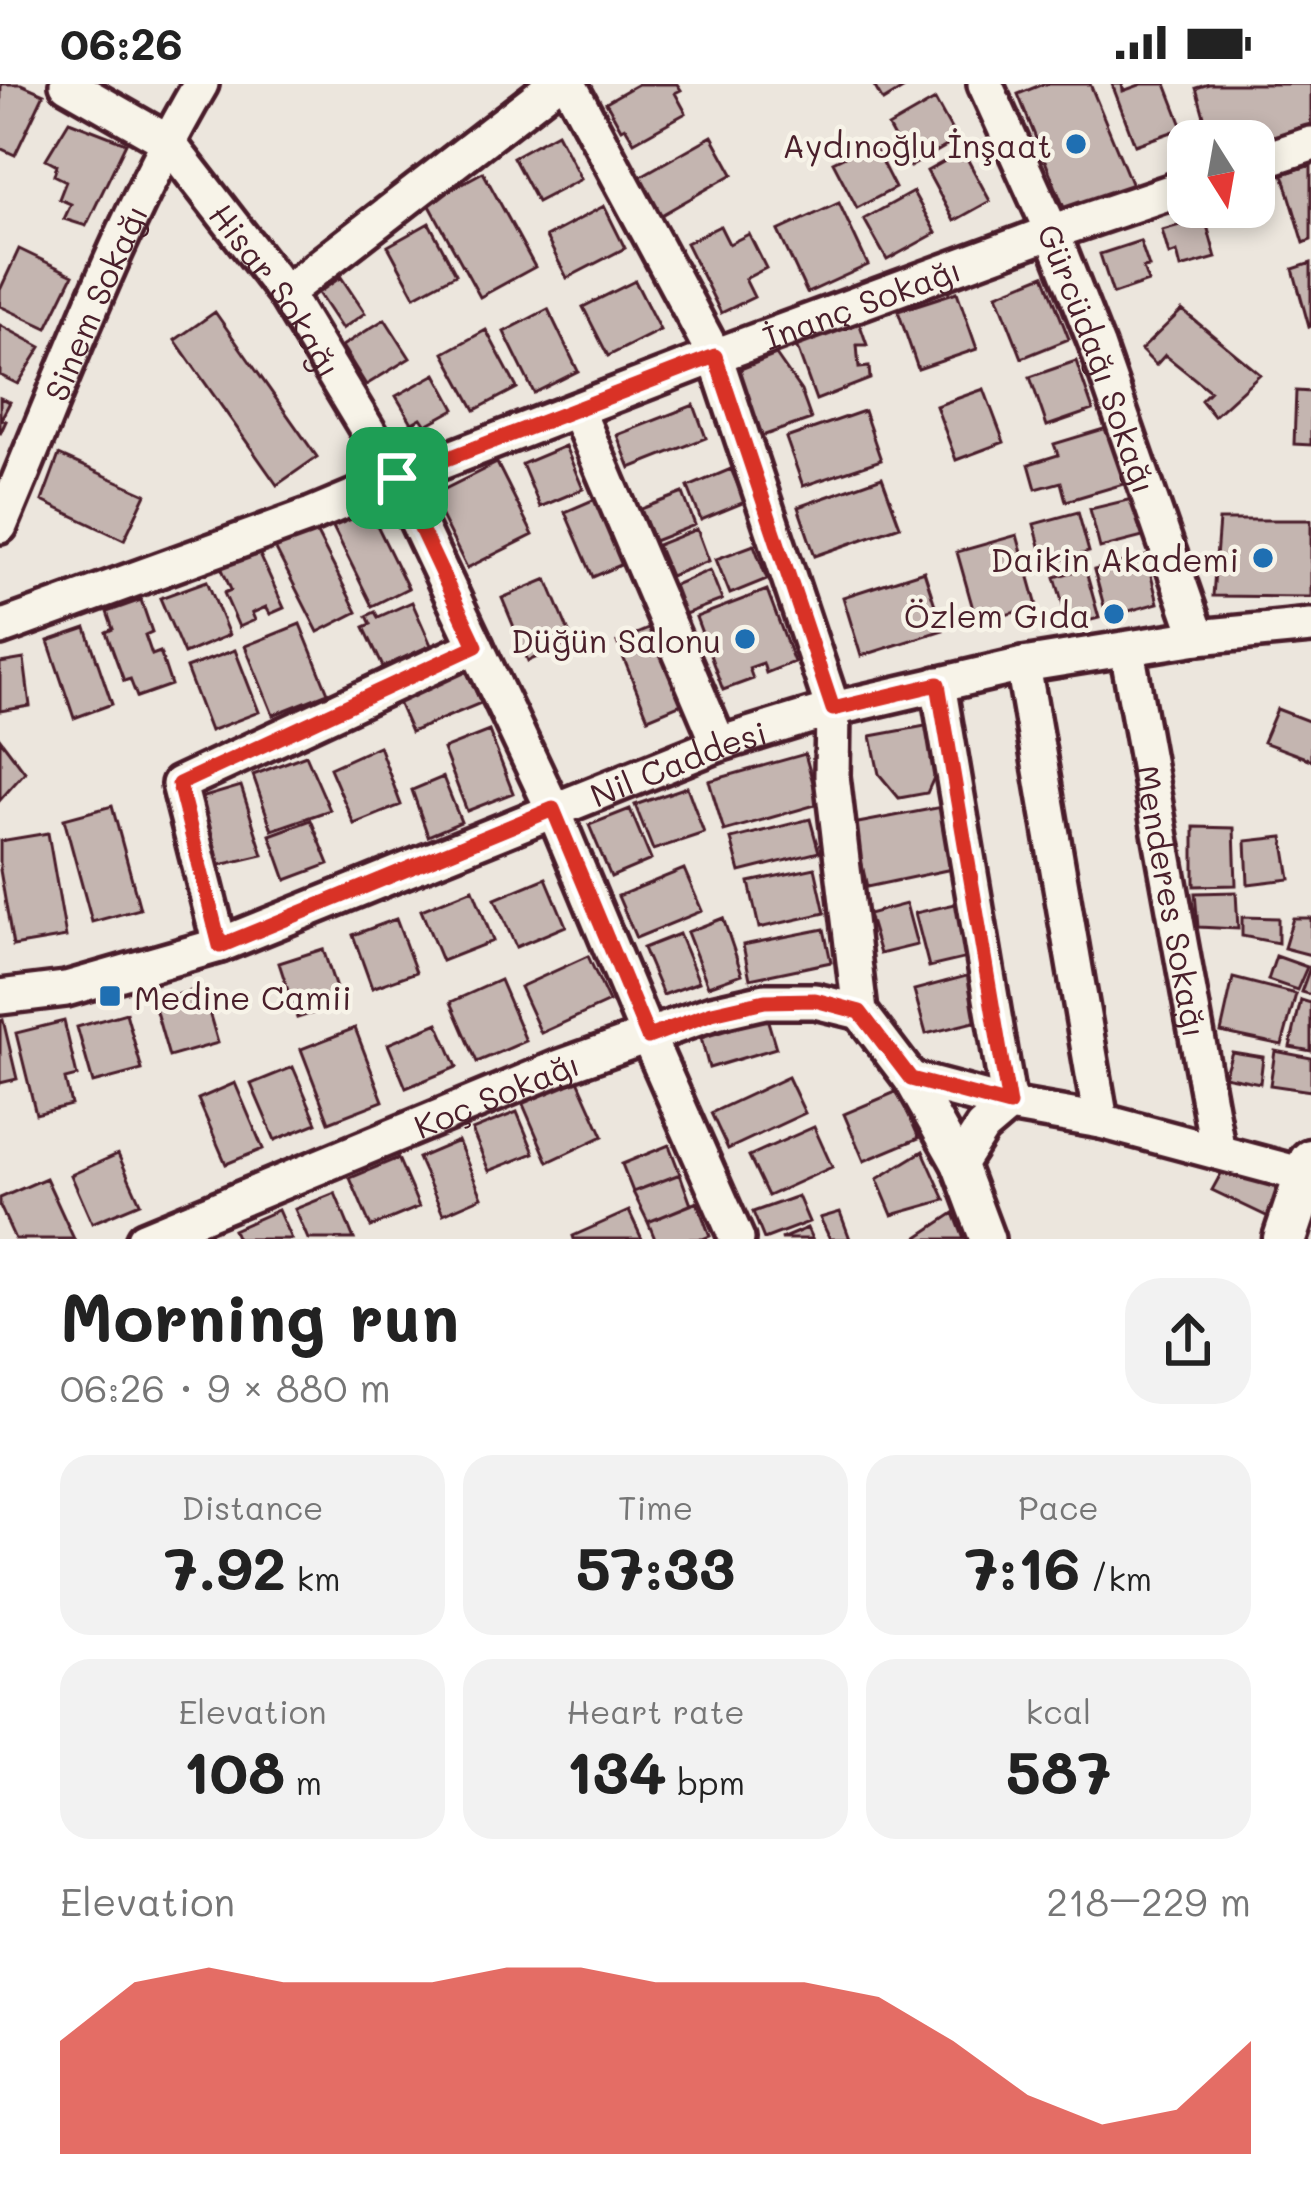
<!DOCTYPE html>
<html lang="en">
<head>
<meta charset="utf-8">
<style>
  body { margin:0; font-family:Mali,sans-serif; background:#f2f2f2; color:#222; height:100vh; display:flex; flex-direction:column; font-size:45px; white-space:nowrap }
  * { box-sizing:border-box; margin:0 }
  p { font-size:39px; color:#767676 }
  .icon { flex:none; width:66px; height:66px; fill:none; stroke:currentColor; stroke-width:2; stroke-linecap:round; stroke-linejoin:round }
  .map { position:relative; height:1155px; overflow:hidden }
  .side { display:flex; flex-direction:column; background:#fff; flex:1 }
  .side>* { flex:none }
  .needle { width:78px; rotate:169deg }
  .controls { position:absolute; left:1167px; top:36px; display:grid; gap:24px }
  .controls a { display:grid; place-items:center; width:108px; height:108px; border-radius:24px; background:#fff; box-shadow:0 6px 18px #0003; font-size:60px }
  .pin { position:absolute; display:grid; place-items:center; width:102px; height:102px; color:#fff; margin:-51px; border-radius:24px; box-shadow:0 6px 18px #0006 }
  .round { display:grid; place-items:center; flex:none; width:126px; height:126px; border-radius:36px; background:#f2f2f2 }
  .head { display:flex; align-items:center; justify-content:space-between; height:204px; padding:0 60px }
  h1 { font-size:66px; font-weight:700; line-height:90px }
  .stats { display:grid; grid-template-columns:repeat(3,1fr); gap:18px; height:204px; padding:12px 60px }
  .stats div { display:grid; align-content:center; border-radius:30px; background:#f2f2f2; text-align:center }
  .stats b { font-size:60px; font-weight:700 }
  .stats small { font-size:33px; font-weight:400 }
  .stats p { font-size:33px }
  .chart { height:336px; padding:24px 60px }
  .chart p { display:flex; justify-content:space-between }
  .chart svg { width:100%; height:216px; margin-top:12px; fill:#d93025; opacity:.7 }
  .status { display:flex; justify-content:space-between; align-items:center; height:84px; padding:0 60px; background:#fff; direction:ltr }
  .status svg { height:33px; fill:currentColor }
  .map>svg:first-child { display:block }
  .building { fill:#c4b5b0; stroke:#4a1f2b; stroke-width:3 }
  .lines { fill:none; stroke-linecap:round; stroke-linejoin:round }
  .minor-casing { stroke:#4a1f2b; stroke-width:42 }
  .major-casing { stroke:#4a1f2b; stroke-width:51 }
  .minor { stroke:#f7f3e8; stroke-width:33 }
  .major { stroke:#f7f3e8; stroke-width:42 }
  .route-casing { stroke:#fff; stroke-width:24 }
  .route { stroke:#d93025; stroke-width:15 }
  .poi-dot { fill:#1f6fb2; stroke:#f7f3e8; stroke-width:4.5 }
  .labels { text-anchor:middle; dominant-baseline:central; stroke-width:9; stroke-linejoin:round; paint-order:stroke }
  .poi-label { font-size:33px; fill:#4a1f2b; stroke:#f7f3e8; text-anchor:end }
  .street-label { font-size:33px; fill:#4a1f2b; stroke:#f7f3e8 }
</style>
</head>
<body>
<div class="status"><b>06:26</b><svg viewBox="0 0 49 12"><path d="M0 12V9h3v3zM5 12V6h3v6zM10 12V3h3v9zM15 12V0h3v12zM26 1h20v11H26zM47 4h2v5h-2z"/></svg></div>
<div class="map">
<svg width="1311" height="1155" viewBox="0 0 1311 1155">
  <rect width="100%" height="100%" fill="#ece6dd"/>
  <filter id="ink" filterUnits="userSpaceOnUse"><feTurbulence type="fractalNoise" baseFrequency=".00833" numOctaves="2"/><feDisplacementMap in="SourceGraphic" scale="24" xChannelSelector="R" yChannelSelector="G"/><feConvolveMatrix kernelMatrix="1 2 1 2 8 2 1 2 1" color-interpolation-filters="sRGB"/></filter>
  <g filter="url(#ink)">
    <!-- building -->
    <path class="building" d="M 1,0 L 21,0 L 44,10 L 15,71 L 0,64 Z
      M 638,0 L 677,0 L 681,6 L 675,9 L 686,29 L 634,58 L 625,43 L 621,45 L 606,18 Z
      M 873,0 L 911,0 L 883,17 Z
      M 1043,0 L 1090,0 L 1135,109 L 1069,136 L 1018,10 Z
      M 1112,0 L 1122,0 L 1123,7 L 1142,0 L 1166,0 L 1183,44 L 1135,61 Z
      M 1209,0 L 1311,0 L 1311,45 L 1254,61 L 1254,57 L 1211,57 L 1196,4 Z
      M 935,16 L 957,56 L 910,83 L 888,43 Z
      M 69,37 L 126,59 L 86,142 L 64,135 L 71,120 L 59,115 L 66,97 L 54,91 L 57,81 L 46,75 Z
      M 557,49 L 581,95 L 537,118 L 513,73 Z
      M 712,52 L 733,90 L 656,134 L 634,96 Z
      M 872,59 L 895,104 L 857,124 L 833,78 Z
      M 963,67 L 990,117 L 954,137 L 927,87 Z
      M 1311,81 L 1311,156 L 1304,159 L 1283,90 Z
      M 483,88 L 535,183 L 480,213 L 428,118 Z
      M 913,108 L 936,149 L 887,176 L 864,135 Z
      M 839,119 L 868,181 L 807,209 L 778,147 Z
      M 604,122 L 625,164 L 567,194 L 546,153 Z
      M 1205,134 L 1216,174 L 1181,184 L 1177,168 L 1169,171 L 1162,146 Z
      M 429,139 L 456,190 L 415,212 L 388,162 Z
      M 720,142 L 729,160 L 749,150 L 766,184 L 745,195 L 754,213 L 721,229 L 686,159 Z
      M 1140,157 L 1149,183 L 1143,184 L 1148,198 L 1113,210 L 1100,170 Z
      M 19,165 L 73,191 L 47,244 L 0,222 L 0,206 Z
      M 1311,179 L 1311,242 L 1309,243 L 1293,185 Z
      M 1044,191 L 1069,255 L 1022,274 L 997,210 Z
      M 341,193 L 365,229 L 342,245 L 318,209 Z
      M 635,197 L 660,246 L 608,272 L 583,223 Z
      M 957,208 L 977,265 L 918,285 L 898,227 Z
      M 548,225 L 578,287 L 534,309 L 504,248 Z
      M 1182,226 L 1260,290 L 1214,332 L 1201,316 L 1210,307 L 1165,271 L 1156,281 L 1141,266 Z
      M 215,228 L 317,373 L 277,401 L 175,256 Z
      M 385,235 L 410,274 L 366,301 L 342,262 Z
      M 859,238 L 867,261 L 857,261 L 859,284 L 869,283 L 870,295 L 816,316 L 796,261 Z
      M 0,241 L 41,263 L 18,300 L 0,291 Z
      M 486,246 L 517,304 L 475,326 L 444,269 Z
      M 776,271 L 801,307 L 811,335 L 762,352 L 738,286 Z
      M 1076,277 L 1093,326 L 1047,342 L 1030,293 Z
      M 436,290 L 455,325 L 426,341 L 421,334 L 412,339 L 396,312 Z
      M 984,305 L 1004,358 L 956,376 L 936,322 Z
      M 1296,307 L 1311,308 L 1311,361 L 1294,360 Z
      M 0,314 L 10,318 L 1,335 L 6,337 L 0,350 Z
      M 694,321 L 706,354 L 630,384 L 617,351 Z
      M 864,327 L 881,376 L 803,402 L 786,354 Z
      M 1110,343 L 1127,399 L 1066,417 L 1061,398 L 1036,405 L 1029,380 L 1058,371 L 1054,360 Z
      M 565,362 L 583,405 L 540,423 L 522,380 Z
      M 59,371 L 146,410 L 124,456 L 42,417 Z
      M 497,379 L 533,451 L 467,484 L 431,412 Z
      M 731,385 L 745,418 L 701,436 L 688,403 Z
      M 882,393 L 900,442 L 815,472 L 798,423 Z
      M 683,409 L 695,441 L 654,457 L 641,425 Z
      M 602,412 L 630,477 L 593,493 L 565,428 Z
      M 1132,415 L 1143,453 L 1100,464 L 1090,425 Z
      M 368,423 L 408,504 L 372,522 L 332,441 Z
      M 1078,428 L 1089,468 L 1045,480 L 1034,440 Z
      M 1219,436 L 1311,436 L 1311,513 L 1213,512 Z
      M 313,442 L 357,528 L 318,548 L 274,462 Z
      M 697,445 L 709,477 L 670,492 L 657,461 Z
      M 1017,451 L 1037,522 L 977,539 L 957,468 Z
      M 754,461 L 767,495 L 730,510 L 716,475 Z
      M 256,462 L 284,524 L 270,530 L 266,523 L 252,529 L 255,536 L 239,543 L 224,509 L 231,506 L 219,478 Z
      M 1146,472 L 1158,519 L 1107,533 L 1094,486 Z
      M 1085,484 L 1099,534 L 1069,542 L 1055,493 Z
      M 710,486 L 722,516 L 685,530 L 674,501 Z
      M 924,487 L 943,546 L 861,572 L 843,513 Z
      M 547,495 L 573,558 L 528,577 L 502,514 Z
      M 207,497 L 229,551 L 184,570 L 160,514 Z
      M 767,506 L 794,578 L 766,589 L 763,579 L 749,584 L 753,595 L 723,606 L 696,533 Z
      M 141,516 L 152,548 L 145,551 L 152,571 L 160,568 L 171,601 L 137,613 L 130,595 L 124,597 L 106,548 L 113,545 L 107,528 Z
      M 412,518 L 431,561 L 383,583 L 364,543 L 371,540 L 367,532 L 375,528 L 378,533 Z
      M 300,540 L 328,609 L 273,631 L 245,562 Z
      M 653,543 L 684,619 L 648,634 L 617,558 Z
      M 86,544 L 112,620 L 74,634 L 48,557 Z
      M 235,566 L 259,628 L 210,647 L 186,584 Z
      M 24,575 L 30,622 L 0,627 L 0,579 Z
      M 463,579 L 481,619 L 411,648 L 393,607 Z
      M 1277,625 L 1311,638 L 1311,676 L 1263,658 Z
      M 936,640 L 940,680 L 927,709 L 899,714 L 879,690 L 871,652 Z
      M 489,647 L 513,709 L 467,727 L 443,665 Z
      M 0,655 L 25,688 L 0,716 Z
      M 379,662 L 401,721 L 354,740 L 330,684 Z
      M 805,670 L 819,720 L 724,747 L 709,697 Z
      M 306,671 L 330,726 L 272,746 L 253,691 Z
      M 443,693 L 461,738 L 428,752 L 412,706 Z
      M 241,702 L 263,771 L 212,783 L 194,716 Z
      M 687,703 L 704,749 L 653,766 L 635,721 Z
      M 112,722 L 140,825 L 92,838 L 64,735 Z
      M 947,722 L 961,783 L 867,803 L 853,740 Z
      M 630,725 L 651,776 L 611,793 L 589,741 Z
      M 810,735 L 819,768 L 740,788 L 731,755 Z
      M 311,736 L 329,780 L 286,796 L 270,751 Z
      M 1194,743 L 1234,744 L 1236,801 L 1194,802 Z
      M 48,749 L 66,853 L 13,862 L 0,786 L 0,757 Z
      M 1283,753 L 1290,795 L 1248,800 L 1246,757 Z
      M 815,784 L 825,829 L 759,844 L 749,798 Z
      M 684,785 L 702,827 L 636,854 L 618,812 Z
      M 546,794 L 566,842 L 516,863 L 495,815 Z
      M 473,805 L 493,857 L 442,877 L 421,826 Z
      M 1236,808 L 1238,845 L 1198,843 L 1195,809 Z
      M 964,818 L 976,872 L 929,883 L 915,829 Z
      M 906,820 L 917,861 L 880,870 L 868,830 Z
      M 1242,833 L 1278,834 L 1278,859 L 1242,852 Z
      M 723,834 L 742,890 L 708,902 L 687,848 Z
      M 1293,834 L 1311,834 L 1311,871 L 1284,864 Z
      M 396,835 L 416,888 L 372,904 L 353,851 Z
      M 824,845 L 831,878 L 750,895 L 743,861 Z
      M 679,850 L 699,898 L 663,911 L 643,864 Z
      M 323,865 L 341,920 L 297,934 L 279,879 Z
      M 588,872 L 609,918 L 541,949 L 520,903 Z
      M 1276,872 L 1307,883 L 1297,906 L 1268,896 Z
      M 1311,881 L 1311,911 L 1301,908 Z
      M 970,891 L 982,936 L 926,950 L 914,906 Z
      M 1233,894 L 1296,910 L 1282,961 L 1221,948 Z
      M 500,896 L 526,957 L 477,978 L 451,918 Z
      M 202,904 L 218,959 L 169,973 L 153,917 Z
      M 1301,916 L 1311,919 L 1311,967 L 1290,963 Z
      M 126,929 L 142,986 L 93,999 L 77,943 Z
      M 767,934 L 776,964 L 709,984 L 701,954 Z
      M 3,936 L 17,995 L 0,999 L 0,937 Z
      M 64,937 L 77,992 L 65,995 L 71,1021 L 36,1030 L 16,949 Z
      M 438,939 L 457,983 L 406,1004 L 388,960 Z
      M 355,944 L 383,1017 L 329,1038 L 301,965 Z
      M 1275,967 L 1311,974 L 1311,1007 L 1270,1001 Z
      M 1232,968 L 1263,973 L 1260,999 L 1224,992 Z
      M 293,983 L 317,1039 L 275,1056 L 251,1000 Z
      M 788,993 L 805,1029 L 728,1065 L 711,1029 Z
      M 577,994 L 603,1052 L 548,1078 L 522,1018 Z
      M 235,999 L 263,1065 L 226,1080 L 198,1015 Z
      M 898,1007 L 919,1054 L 864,1077 L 844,1030 Z
      M 517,1028 L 534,1069 L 489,1087 L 472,1046 Z
      M 814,1043 L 832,1083 L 768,1112 L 749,1072 Z
      M 458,1057 L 482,1113 L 443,1130 L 418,1074 Z
      M 669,1061 L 680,1090 L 633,1108 L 622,1080 Z
      M 923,1067 L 945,1116 L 892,1131 L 877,1095 Z
      M 118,1070 L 140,1119 L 92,1139 L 71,1091 Z
      M 398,1074 L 419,1123 L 371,1143 L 350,1094 Z
      M 1228,1077 L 1294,1108 L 1279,1138 L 1212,1106 Z
      M 680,1090 L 691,1121 L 648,1138 L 633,1108 Z
      M 46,1094 L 74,1155 L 15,1155 L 0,1122 L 0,1114 Z
      M 335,1109 L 354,1155 L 308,1155 L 295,1125 Z
      M 798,1112 L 809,1138 L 764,1155 L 753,1128 Z
      M 697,1118 L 710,1152 L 703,1155 L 655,1155 L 648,1138 Z
      M 278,1126 L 291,1155 L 237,1155 L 233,1146 Z
      M 629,1127 L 642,1155 L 574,1155 L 573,1152 Z
      M 840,1128 L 850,1155 L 830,1155 L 820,1134 Z
      M 954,1129 L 964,1155 L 915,1155 Z
      M 807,1144 L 812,1155 L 781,1155 Z"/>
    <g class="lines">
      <defs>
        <g id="minor">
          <path id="s1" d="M 67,0 L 167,57 L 285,209 L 397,395 L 553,725 L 648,953 L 737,1155"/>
          <path d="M 569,0 L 715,272 L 833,625 L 832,692 L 860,928 L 911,995 L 959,1080 L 987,1155"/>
          <path id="s2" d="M 985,0 L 1052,148 L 1097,262 L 1198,553"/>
          <path d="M 1254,79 L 1311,60"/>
          <path d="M 285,209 L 555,0"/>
          <path d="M 577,326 L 719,660"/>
          <path id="s3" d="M 0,442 C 63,294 119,139 201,0"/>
          <path id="s4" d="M 0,544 L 311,431 L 397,395 L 715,272 L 1052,148 L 1188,102"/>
          <path id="s5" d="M 1127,566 L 1218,1068"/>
          <path d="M 1023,581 L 1101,1037"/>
          <path d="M 938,600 L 1009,1021"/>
          <path d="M 220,861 L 179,700 L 476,562"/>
          <path id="s6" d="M 0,913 L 66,905 L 220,861 L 719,660 L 833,625 L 1023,581 L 1198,553 L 1311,542"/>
          <path d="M 911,995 L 1009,1021 L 1101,1037 L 1311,1093"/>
          <path d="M 959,1080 L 982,1044 L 1009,1021"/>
          <path id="s7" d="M 144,1155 L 560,983 L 712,929 L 765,917 L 815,917 L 860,928"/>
        </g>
        <path id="major" d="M 1285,1155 L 1311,1077"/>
      </defs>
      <!-- minor casing -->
      <use href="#minor" class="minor-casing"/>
      <!-- major casing -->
      <use href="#major" class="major-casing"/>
      <!-- minor -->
      <use href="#minor" class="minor"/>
      <!-- major -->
      <use href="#major" class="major"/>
    </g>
  </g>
  <g class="lines" filter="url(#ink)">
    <defs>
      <path id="route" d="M 715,272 L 833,625 L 938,600 L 1009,1021 L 911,995 L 860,928 L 815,916 L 765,917 L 712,929 L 648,953 L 553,725 L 220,862 L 179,700 L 476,562 L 397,394 Z"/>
    </defs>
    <!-- route casing -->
    <use href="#route" class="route-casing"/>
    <!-- route -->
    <use href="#route" class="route"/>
  </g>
  <!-- markers -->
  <g class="poi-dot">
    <circle cx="1076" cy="60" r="12"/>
    <circle cx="1263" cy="474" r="12"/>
    <circle cx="1114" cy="530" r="12"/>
    <circle cx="745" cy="555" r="12"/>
    <rect x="98" y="900" width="24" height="24" rx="6"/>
  </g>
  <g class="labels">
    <!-- poi labels -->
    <g class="poi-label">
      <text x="1052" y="60">Aydınoğlu İnşaat</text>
      <text x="1239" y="474">Daikin Akademi</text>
      <text x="1090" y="530">Özlem Gıda</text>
      <text x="721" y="555">Düğün Salonu</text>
      <text x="134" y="912" text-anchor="start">Medine Camii</text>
    </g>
    <!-- street labels -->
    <g class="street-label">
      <text stroke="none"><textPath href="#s1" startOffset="300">Hisar Sokağı</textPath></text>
      <text stroke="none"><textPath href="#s4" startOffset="921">İnanç Sokağı</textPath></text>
      <text stroke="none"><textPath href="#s3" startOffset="243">Sinem Sokağı</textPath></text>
      <text stroke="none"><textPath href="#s2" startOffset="297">Gürcüdağı Sokağı</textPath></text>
      <text stroke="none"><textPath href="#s6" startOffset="720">Nil Caddesi</textPath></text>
      <text stroke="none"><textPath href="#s5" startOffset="255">Menderes Sokağı</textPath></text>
      <text stroke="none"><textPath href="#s7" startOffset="381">Koç Sokağı</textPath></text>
    </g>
  </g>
</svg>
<div class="controls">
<a><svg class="needle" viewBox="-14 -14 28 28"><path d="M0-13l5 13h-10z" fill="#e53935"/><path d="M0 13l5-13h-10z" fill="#767676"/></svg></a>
</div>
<div class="pin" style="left:397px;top:394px;background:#1e9e55"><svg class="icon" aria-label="arrive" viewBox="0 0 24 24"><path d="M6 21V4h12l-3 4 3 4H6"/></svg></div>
</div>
<section class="side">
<div class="head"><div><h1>Morning run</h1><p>06:26 · 9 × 880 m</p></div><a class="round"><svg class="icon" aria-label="share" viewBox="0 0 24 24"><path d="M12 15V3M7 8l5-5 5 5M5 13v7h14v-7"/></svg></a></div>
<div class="stats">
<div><p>Distance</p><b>7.92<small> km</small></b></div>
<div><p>Time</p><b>57:33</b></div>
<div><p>Pace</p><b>7:16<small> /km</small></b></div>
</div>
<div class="stats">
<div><p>Elevation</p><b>108<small> m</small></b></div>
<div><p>Heart rate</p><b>134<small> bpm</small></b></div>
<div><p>kcal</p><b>587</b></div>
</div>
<div class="chart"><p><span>Elevation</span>218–229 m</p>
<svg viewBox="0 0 160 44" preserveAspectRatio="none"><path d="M0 44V21L10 9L20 6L30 9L40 9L50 9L60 6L70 6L80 9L90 9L100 9L110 12L120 21L130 32L140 38L150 35L160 21V44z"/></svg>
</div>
</section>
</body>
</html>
